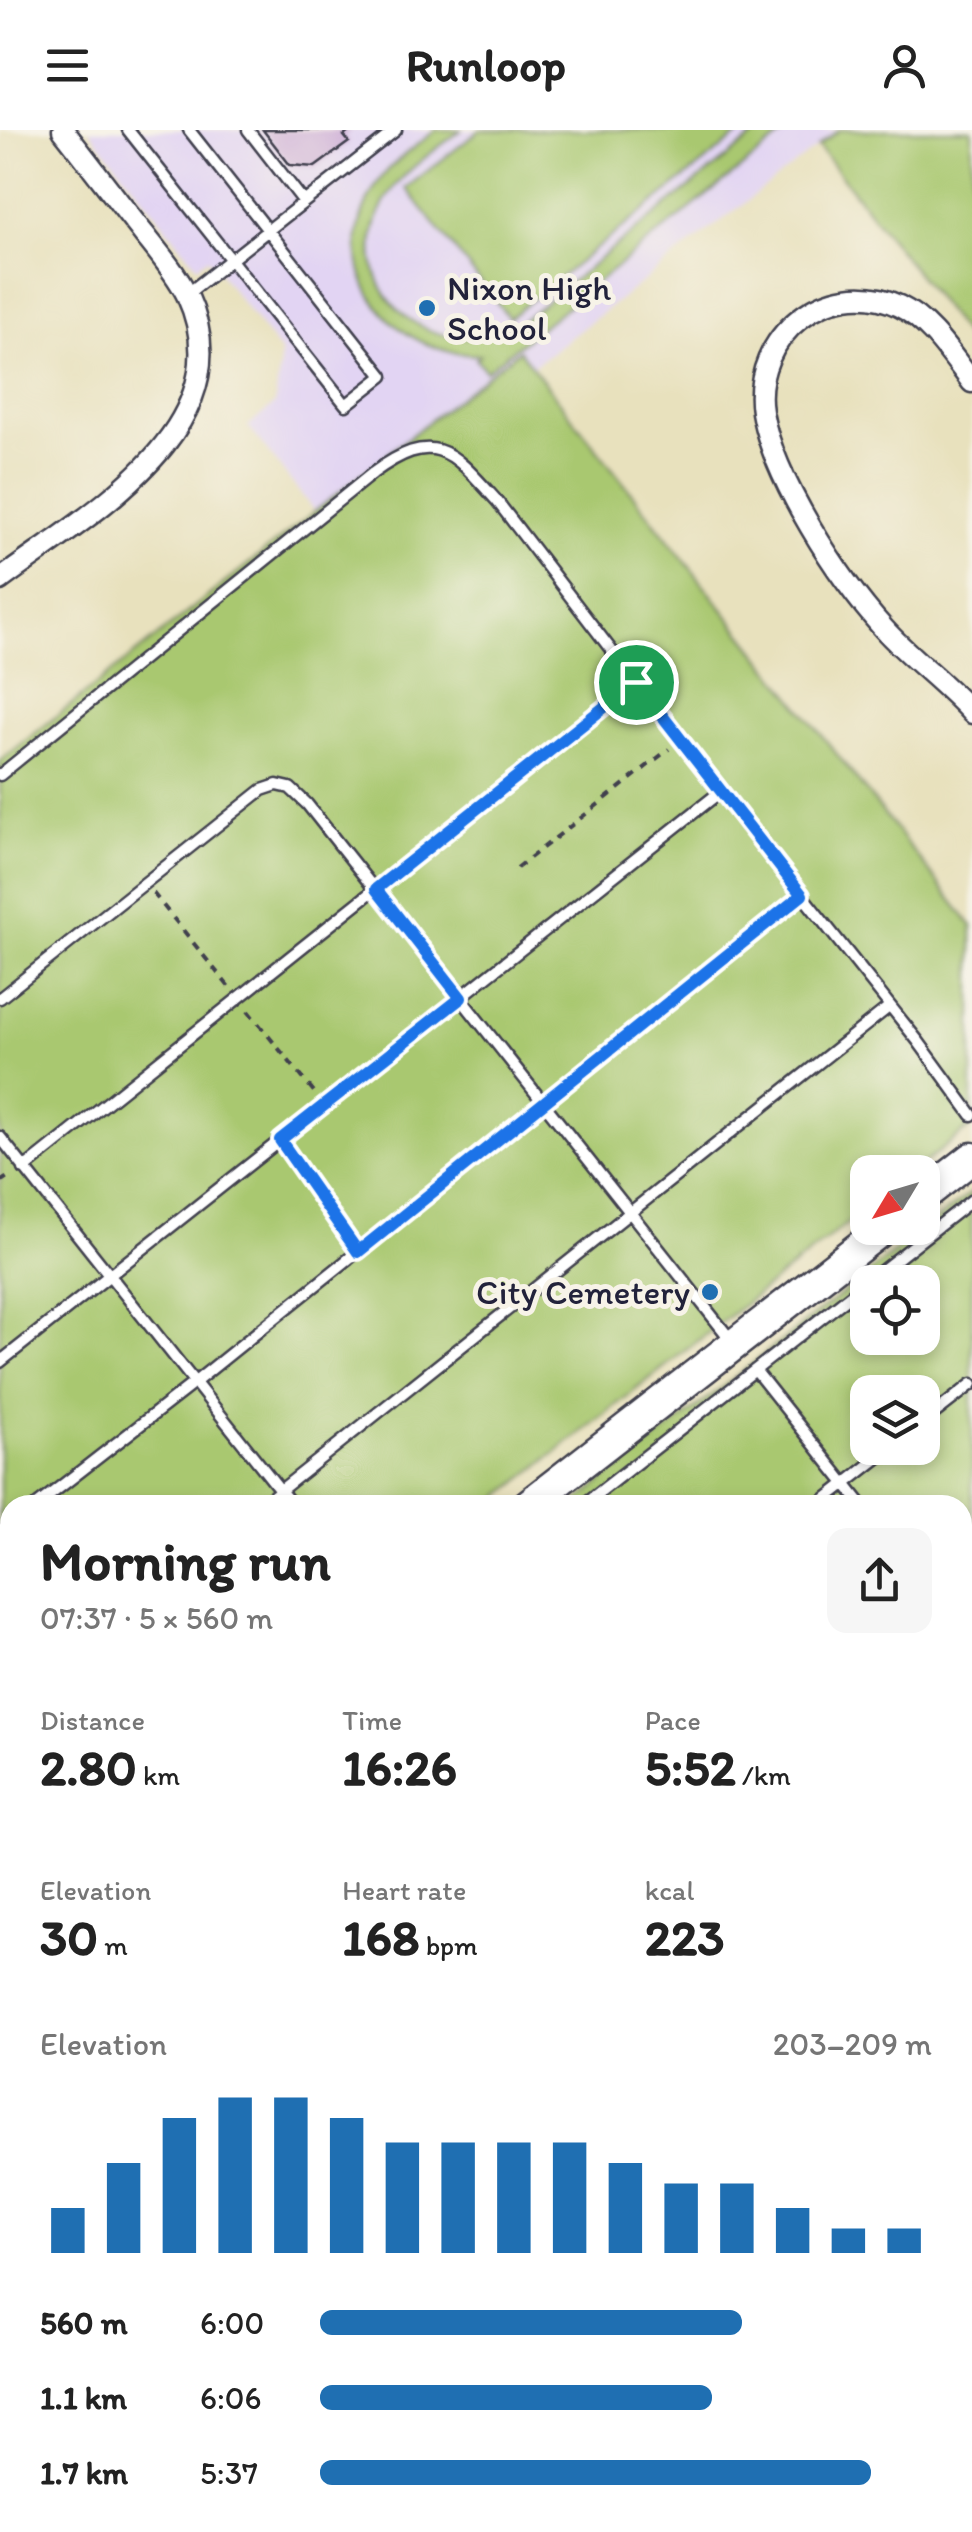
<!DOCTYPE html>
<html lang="en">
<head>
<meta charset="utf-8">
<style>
  body { margin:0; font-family:Itim,sans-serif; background:#f6f6f6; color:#222; height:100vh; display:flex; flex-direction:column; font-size:38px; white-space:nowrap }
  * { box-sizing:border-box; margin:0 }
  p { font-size:32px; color:#767676 }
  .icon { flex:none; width:55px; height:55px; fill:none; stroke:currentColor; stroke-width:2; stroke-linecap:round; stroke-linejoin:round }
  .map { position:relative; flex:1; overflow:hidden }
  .details { position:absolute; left:0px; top:1365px; width:972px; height:1038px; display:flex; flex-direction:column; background:#fff; border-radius:30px 30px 0 0; box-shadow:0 5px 15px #0003 }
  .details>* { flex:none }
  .needle { width:65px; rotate:232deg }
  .buttons { position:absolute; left:850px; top:1025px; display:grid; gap:20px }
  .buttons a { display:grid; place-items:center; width:90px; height:90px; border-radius:20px; background:#fff; box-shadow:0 5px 15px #0003; font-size:50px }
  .pin { position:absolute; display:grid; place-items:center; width:85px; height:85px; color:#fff; margin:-42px; border:5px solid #fff; border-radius:50%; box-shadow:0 2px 10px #0007 }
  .round { display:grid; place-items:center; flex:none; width:105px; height:105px; border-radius:20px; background:#f6f6f6 }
  .summary { display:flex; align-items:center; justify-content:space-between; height:170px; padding:0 40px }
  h1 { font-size:55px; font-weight:700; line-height:75px }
  .figures { display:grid; grid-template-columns:repeat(3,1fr); gap:15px; height:170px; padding:10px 40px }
  .figures div { display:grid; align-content:center }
  .figures b { font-size:50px; font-weight:700 }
  .figures small { font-size:28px; font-weight:400 }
  .figures p { font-size:28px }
  .chart { height:280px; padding:20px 40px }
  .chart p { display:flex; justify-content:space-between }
  .chart svg { width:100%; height:180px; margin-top:10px; stroke:#1f6fb2; stroke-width:6 }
  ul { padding:0 40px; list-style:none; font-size:32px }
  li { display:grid; grid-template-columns:160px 120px 1fr; align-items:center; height:75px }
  li i { height:25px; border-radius:12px; background:#1f6fb2 }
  header { display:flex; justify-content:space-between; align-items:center; height:130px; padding:0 40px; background:#fff; font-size:45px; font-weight:700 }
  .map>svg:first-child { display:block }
  .built { fill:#e2d4f3 }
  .green { fill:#a9c870; stroke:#667556; stroke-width:2.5; fill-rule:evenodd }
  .building { fill:#c9a7d5 }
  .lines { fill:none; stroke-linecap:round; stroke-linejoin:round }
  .service-casing { stroke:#403f4e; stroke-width:15 }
  .minor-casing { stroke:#403f4e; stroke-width:25 }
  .secondary-casing { stroke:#403f4e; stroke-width:35 }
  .primary-casing { stroke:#403f4e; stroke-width:38 }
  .path { stroke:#403f4e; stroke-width:4; stroke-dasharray:8 8; stroke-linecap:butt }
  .service { stroke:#fff; stroke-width:10 }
  .minor { stroke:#fff; stroke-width:20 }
  .secondary { stroke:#fff; stroke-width:30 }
  .primary { stroke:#fff; stroke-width:32 }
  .route-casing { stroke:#fff; stroke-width:20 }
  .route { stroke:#1a73e8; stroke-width:12 }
  .poi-dot { fill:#1f6fb2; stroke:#f7f3e8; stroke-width:4 }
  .labels { text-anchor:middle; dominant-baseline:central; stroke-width:10; stroke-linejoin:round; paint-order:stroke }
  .poi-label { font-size:35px; fill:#22223b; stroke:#f7f3e8; text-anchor:start }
</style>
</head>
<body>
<header><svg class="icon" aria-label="menu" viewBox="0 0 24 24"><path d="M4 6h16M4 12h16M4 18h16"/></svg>Runloop<svg class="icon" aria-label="person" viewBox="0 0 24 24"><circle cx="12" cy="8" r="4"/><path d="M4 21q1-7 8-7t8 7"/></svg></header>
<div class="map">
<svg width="972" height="2402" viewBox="0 0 972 2402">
  <rect width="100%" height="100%" fill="#f7f3e8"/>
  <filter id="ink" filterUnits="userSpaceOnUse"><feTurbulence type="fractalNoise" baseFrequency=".01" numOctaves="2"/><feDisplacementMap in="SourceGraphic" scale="20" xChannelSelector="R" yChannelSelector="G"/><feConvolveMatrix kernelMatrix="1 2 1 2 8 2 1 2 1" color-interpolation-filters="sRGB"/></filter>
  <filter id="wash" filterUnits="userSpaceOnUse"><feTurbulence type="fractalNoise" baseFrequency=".0048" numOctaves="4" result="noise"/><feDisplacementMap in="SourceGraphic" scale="40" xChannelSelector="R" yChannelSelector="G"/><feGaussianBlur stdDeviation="2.25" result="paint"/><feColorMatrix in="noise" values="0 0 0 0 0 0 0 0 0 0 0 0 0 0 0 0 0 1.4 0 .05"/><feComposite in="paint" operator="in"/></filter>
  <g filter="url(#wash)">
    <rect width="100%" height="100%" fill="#e8e1bd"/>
    <!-- built -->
    <path class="built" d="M 89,0 L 839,0 L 532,237 L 518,221 L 314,381 L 248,296 L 275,274 L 281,223 L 208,128 L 197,136 Z"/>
    <!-- green -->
    <path class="green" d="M 436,0 L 461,0 C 435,21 400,42 384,73 C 339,161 433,239 518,194 L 762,0 L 789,0 L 486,241 L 476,229 L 480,225 C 392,225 325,142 374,59 C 388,34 414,18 436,0 Z
      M 480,0 L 745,0 L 509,188 L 406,58 Z
      M 839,0 L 972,0 L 972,214 L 818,16 Z
      M 519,220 L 972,796 L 972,996 L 913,1042 L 868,1042 L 867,1078 L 489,1375 L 10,1375 L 10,1704 L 0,1692 L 0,631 Z
      M 972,1062 L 972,2402 L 546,2402 L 539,2393 L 962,2392 L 962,1375 L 572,1375 ZM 868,1152 L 922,1152 L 922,1208 L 868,1208 ZM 868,1262 L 922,1262 L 922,1318 L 868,1318 Z"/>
    <g id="blocks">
      <!-- building -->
      <path class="building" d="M 263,0 L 351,0 L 344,6 L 349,12 L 315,37 L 290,35 Z
        M 0,1879 L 10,1892 L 10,1905 L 0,1913 Z
        M 0,1990 L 10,2003 L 10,2029 L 0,2036 Z
        M 0,2281 L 10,2294 L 10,2347 L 0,2335 Z"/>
    </g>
  </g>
  <g filter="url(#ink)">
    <use href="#blocks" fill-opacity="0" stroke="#403f4e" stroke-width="2.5"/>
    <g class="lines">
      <defs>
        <path id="service" d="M 128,0 L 346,275 L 383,246 L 189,0
          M 248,0 L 304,72 L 396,0
          M 187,164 L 304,72
          M 0,645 L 373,343 C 435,298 451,320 497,371 L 720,662 L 918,911 L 972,985
          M 0,868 L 262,660 L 277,655 L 290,658 L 307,674 L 731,1210
          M 0,1007 L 292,1375
          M 280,1010 L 357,1122
          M 24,1039 L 635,552
          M 0,1232 L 720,662
          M 755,1240 L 862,1375
          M 922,1293 L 972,1254
          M 37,1375 L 194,1253 L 802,765
          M 262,1375 L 890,876
          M 583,1375 L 972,1070
          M 818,1375 L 891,1318
          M 0,1404 L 10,1396
          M 962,1438 L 972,1431
          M 962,1502 L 972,1514
          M 0,1523 L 10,1535
          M 962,1624 L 972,1616
          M 962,1812 L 972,1805
          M 0,1851 L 10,1844
          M 0,1932 L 10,1925
          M 962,1989 L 972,2001
          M 962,2176 L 972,2168
          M 962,2289 L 972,2302
          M 962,2377 L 972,2370
          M 321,2392 L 323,2402
          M 415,2392 L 423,2402
          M 547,2392 L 554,2402
          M 300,2402 L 312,2392
          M 672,2402 L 684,2392
          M 930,2402 L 943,2392"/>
        <path id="minor" d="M 972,252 C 951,225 930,191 899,176 C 829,142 750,208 762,282 C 774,350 839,449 884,499 C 911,529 945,553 972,583
          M 0,450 C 87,385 248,297 187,165 C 176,143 158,122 143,103 C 116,69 90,34 63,0
          M 0,2166 L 10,2158
          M 0,2235 L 10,2248
          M 123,2392 L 130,2402
          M 194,2402 L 207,2392"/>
        <path id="secondary" d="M 922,1067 L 972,1028
          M 528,1375 L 884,1098"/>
        <path id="primary" d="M 0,1754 L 10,1767
          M 499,2392 L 507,2402"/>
      </defs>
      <!-- service casing -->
      <use href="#service" class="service-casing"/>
      <!-- minor casing -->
      <use href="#minor" class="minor-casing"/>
      <!-- secondary casing -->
      <use href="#secondary" class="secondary-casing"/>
      <!-- primary casing -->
      <use href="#primary" class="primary-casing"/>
      <!-- path -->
      <path class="path" d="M 517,738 L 669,619
        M 153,763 L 229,857
        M 248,881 L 315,963
        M 0,1052 L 12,1044"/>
      <!-- service -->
      <use href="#service" class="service"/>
      <!-- minor -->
      <use href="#minor" class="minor"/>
      <!-- secondary -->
      <use href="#secondary" class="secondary"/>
      <!-- primary -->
      <use href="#primary" class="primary"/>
    </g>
  </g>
  <g class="lines" filter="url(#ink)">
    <defs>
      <path id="route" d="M 636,552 L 802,765 L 358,1122 L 280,1010 L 461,868 L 376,759 Z"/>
    </defs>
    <!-- route casing -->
    <use href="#route" class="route-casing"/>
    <!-- route -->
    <use href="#route" class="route"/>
  </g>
  <!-- markers -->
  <g class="poi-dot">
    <circle cx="427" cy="178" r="10"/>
    <circle cx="710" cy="1162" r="10"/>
  </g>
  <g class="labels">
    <!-- poi labels -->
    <g class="poi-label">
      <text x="447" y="158">Nixon High<tspan x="447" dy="40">School</tspan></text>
      <text x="690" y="1162" text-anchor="end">City Cemetery</text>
    </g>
  </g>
</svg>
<div class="buttons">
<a><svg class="needle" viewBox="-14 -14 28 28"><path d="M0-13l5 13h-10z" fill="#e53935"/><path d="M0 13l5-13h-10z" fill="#767676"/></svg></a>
<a><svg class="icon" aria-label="locate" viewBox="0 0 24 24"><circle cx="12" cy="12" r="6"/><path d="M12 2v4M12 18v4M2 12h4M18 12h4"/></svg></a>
<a><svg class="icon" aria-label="layers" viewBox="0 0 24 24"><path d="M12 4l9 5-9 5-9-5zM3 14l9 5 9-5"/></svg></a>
</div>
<div class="pin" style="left:636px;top:552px;background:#1e9e55"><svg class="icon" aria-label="arrive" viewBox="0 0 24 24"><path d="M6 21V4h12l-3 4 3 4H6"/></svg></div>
<section class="details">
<div class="summary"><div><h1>Morning run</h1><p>07:37 · 5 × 560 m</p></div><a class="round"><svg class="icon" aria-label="share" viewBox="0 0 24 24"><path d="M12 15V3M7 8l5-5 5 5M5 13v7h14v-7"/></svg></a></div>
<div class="figures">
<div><p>Distance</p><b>2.80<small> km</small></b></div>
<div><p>Time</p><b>16:26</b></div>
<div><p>Pace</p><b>5:52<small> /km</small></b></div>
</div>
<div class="figures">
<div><p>Elevation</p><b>30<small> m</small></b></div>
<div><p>Heart rate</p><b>168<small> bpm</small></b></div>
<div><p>kcal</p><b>223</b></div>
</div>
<div class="chart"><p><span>Elevation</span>203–209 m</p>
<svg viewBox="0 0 160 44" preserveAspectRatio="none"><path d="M5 44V33M15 44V22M25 44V11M35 44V6M45 44V6M55 44V11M65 44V17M75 44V17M85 44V17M95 44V17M105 44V22M115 44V27M125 44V27M135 44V33M145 44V38M155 44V38"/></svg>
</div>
<ul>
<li><b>560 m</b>6:00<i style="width:69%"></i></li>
<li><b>1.1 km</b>6:06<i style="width:64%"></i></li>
<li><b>1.7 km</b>5:37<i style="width:90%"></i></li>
</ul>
</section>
</div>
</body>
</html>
